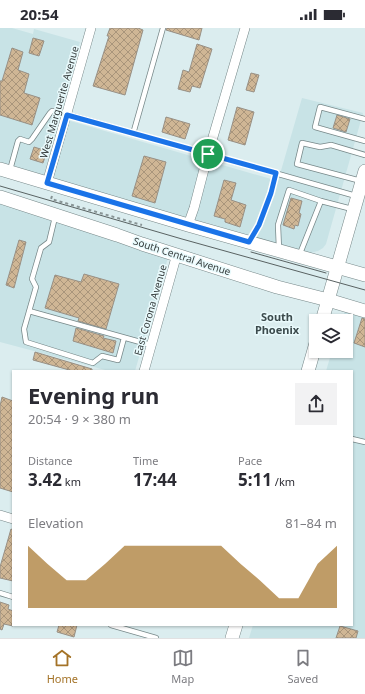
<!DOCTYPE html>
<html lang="en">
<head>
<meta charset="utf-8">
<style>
  body { margin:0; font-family:"Noto Sans",sans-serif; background:#f2f2f3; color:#2b2b33; height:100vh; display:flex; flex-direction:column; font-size:15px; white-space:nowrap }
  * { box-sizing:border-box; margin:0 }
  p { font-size:13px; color:#7c7c81 }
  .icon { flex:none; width:22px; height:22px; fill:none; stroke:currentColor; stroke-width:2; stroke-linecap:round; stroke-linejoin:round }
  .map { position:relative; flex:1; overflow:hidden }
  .details { position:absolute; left:12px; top:342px; width:341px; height:256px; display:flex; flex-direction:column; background:#fff; border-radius:0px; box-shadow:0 1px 3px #0004 }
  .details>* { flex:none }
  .fabs { position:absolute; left:309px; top:286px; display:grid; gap:8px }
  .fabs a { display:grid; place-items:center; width:44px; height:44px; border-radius:0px; background:#fff; box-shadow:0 1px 3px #0004; font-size:20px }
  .pin { position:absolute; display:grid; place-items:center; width:34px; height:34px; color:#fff; margin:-17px; border:2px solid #fff; border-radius:50%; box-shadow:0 1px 4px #0007 }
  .round { display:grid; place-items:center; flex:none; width:42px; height:42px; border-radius:0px; background:#f2f2f3 }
  .summary { display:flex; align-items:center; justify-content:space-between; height:68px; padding:0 16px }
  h1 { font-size:22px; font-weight:700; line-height:30px }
  .stats { display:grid; grid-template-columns:repeat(3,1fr); gap:6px; height:68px; padding:4px 16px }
  .stats div { display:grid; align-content:center }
  .stats b { font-size:17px; font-weight:700 }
  .stats small { font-size:11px; font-weight:400 }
  .stats p { font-size:11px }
  .chart { height:112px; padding:8px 16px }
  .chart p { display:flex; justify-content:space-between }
  .chart svg { width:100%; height:72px; margin-top:4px; fill:#a47328; opacity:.7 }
  .status { display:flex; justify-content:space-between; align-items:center; height:28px; padding:0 20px; background:#fff; direction:ltr }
  .status svg { height:11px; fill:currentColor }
  .tabs { display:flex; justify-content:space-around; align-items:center; height:56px; border-top:1px solid #e1e1e2; background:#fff; font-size:11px; color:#7c7c81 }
  .tabs a { display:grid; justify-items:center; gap:2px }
  .tabs .current { color:#a47328 }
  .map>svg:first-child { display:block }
  .built { fill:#c8e3e6 }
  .building { fill:url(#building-cross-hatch); stroke:#989085 }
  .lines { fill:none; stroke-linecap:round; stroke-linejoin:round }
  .service-casing { stroke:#778889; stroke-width:6 }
  .minor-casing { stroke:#778889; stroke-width:10 }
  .secondary-casing { stroke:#778889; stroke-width:14 }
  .path { stroke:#889495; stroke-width:2; stroke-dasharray:3 3; stroke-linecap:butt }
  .service { stroke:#fff; stroke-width:4.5 }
  .minor { stroke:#fff; stroke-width:9 }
  .secondary { stroke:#fff; stroke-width:13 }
  .tram { stroke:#596262; stroke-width:1 }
  .route-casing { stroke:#fff; stroke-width:8 }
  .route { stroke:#1a73e8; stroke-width:5 }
  .labels { text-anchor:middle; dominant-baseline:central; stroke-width:3; stroke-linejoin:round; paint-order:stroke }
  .street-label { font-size:10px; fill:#353c3c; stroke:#e9fafc }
  .neighbourhood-label { font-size:11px; font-weight:bold; fill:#3c4b4d; stroke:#e9fafc }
</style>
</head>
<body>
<div class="status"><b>20:54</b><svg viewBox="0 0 49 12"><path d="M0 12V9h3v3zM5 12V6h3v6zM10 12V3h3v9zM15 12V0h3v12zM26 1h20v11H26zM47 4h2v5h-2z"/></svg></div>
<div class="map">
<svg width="365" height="610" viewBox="0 0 365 610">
  <defs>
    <pattern id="building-cross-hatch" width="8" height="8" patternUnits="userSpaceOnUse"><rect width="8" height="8" fill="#cfb695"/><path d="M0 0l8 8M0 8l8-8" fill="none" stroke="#a9957b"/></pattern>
  </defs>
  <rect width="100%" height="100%" fill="#dbedef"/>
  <!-- built -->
  <path class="built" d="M 0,0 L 12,0 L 33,6 L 34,1 L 80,14 L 60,90 L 278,153 L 302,70 L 363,85 L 326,216 L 323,220 L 318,223 L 310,225 L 164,183 L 0,135 Z
    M 0,173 L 169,226 L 135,343 L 109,343 L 0,314 Z
    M 365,278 L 365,610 L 249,610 L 253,597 L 352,597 L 352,343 L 326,343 L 332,323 L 346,323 L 346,293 L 341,293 L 343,287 L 348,279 Z"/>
  <!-- building -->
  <path class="building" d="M 110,0 L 138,0 L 143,2 L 125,67 L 93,58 L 109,8 L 107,8 Z
    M 167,0 L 202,0 L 199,12 L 166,2 Z
    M 33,10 L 44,13 L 39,28 L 29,25 Z
    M 197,16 L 212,21 L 200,60 L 192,58 L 190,64 L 178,61 L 183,42 L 189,44 Z
    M 12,20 L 23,24 L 18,42 L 29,46 L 24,65 L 40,70 L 32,97 L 0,87 L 0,53 L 2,53 Z
    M 251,45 L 259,47 L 254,64 L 246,62 Z
    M 237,79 L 254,84 L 245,117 L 228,112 Z
    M 337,87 L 350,91 L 346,104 L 333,100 Z
    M 166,89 L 190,96 L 185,111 L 162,104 Z
    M 34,119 L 47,123 L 43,135 L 30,131 Z
    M 144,128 L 166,134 L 155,175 L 132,168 Z
    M 224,152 L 236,155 L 231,172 L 246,177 L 240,199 L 225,194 L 225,191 L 214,188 Z
    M 291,170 L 302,173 L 299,185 L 301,186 L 298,198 L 295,197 L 294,201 L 283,197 Z
    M 19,212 L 26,214 L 14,260 L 6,257 Z
    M 84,246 L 119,256 L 106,301 L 78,293 L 79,290 L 45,280 L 55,247 L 81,254 Z
    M 362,290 L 365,291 L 365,319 L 354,315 Z
    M 76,300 L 104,308 L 103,310 L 116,313 L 113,325 L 73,313 Z
    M 35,324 L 92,341 L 92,343 L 73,343 L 33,332 Z
    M 2,369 L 13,373 L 13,464 L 0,460 L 0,378 Z
    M 11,501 L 13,502 L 13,553 L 0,550 L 0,539 Z
    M 0,574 L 9,577 L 8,581 L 13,583 L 13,598 L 4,596 L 2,602 L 0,601 Z
    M 59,597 L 77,597 L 74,609 L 57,604 Z
    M 340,598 L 358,603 L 356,610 L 336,610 Z"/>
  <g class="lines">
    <defs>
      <path id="service" d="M 365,91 L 320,79 L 315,99 L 365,113
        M 133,106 L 163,0
        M 10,142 L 18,113 L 20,111 L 29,114 L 32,111 L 50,85 L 52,83 L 55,83 L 356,168
        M 361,153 L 297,136 L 302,115 L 320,119 L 331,117 L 365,127
        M 55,189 L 49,214 L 41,220 L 32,251 L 36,259 L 24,301 L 26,314 L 93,335 L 102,328 L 118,332 L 124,310
        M 250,212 L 259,197 L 271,165 L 276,145
        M 279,221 L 278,197 L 289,162 L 321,173
        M 299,228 L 321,173 L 352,181
        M 29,283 L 151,317
        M 352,411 L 365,414
        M 0,565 L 13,569
        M 111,597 L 156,610"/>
      <path id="minor" d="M 47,155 L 91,0
        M 188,197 L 194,180 L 208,126 L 245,0
        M 144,343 L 175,233 L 178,227
        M 0,487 L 13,491"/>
      <path id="secondary" d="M 0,141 L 188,197 L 365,247
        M 0,169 L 117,207 L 142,216 L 277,259 L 328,272 L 365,283
        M 322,293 L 365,143
        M 308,343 L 316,315
        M 232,610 L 236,597"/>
    </defs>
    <!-- service casing -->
    <use href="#service" class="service-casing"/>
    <!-- minor casing -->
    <use href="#minor" class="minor-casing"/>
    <!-- secondary casing -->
    <use href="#secondary" class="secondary-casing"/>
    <!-- path -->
    <path class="path" d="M 52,168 L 51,171 L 142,197"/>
    <!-- service -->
    <use href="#service" class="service"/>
    <!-- minor -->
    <use href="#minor" class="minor"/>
    <!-- secondary -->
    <use href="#secondary" class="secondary"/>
    <!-- tram -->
    <path class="tram" d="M 0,158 L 182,211 L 365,262
      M 251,224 L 326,245"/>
  </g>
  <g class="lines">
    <defs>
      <path id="route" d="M 67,87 L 276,145 L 271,165 L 259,197 L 249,214 L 47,155 Z"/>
    </defs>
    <!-- route casing -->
    <use href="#route" class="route-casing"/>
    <!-- route -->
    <use href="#route" class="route"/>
  </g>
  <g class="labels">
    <!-- street labels -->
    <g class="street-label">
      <text transform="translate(59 74) rotate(-74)">West Marguerite Avenue</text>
      <text transform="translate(182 228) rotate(18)">South Central Avenue</text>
      <text transform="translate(150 282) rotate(-74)">East Corona Avenue</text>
    </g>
    <!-- neighbourhood labels -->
    <g class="neighbourhood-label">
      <text x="277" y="288">South<tspan x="277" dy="13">Phoenix</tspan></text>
    </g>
  </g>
</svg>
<div class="fabs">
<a><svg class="icon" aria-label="layers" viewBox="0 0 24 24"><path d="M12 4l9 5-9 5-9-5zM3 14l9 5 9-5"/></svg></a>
</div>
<div class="pin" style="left:208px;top:126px;background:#1e9e55"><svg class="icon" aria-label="arrive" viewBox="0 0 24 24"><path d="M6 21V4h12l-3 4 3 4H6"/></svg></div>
<section class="details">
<div class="summary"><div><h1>Evening run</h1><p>20:54 · 9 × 380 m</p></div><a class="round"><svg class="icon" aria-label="share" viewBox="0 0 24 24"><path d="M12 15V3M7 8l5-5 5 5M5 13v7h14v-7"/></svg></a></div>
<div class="stats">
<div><p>Distance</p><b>3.42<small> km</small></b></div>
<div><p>Time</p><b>17:44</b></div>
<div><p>Pace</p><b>5:11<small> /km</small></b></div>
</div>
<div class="chart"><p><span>Elevation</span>81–84 m</p>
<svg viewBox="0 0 160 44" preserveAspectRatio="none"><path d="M0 44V6L10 17L20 27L30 27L40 17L50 6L60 6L70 6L80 6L90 6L100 6L110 17L120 27L130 38L140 38L150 17L160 6V44z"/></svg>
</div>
</section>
</div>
<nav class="tabs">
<a class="current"><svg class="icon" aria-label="home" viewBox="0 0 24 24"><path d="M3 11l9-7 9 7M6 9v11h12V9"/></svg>Home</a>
<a><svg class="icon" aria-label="map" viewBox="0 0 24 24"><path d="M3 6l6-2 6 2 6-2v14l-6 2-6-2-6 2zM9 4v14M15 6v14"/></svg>Map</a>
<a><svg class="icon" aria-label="saved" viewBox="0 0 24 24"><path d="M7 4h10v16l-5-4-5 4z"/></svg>Saved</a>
</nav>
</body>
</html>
